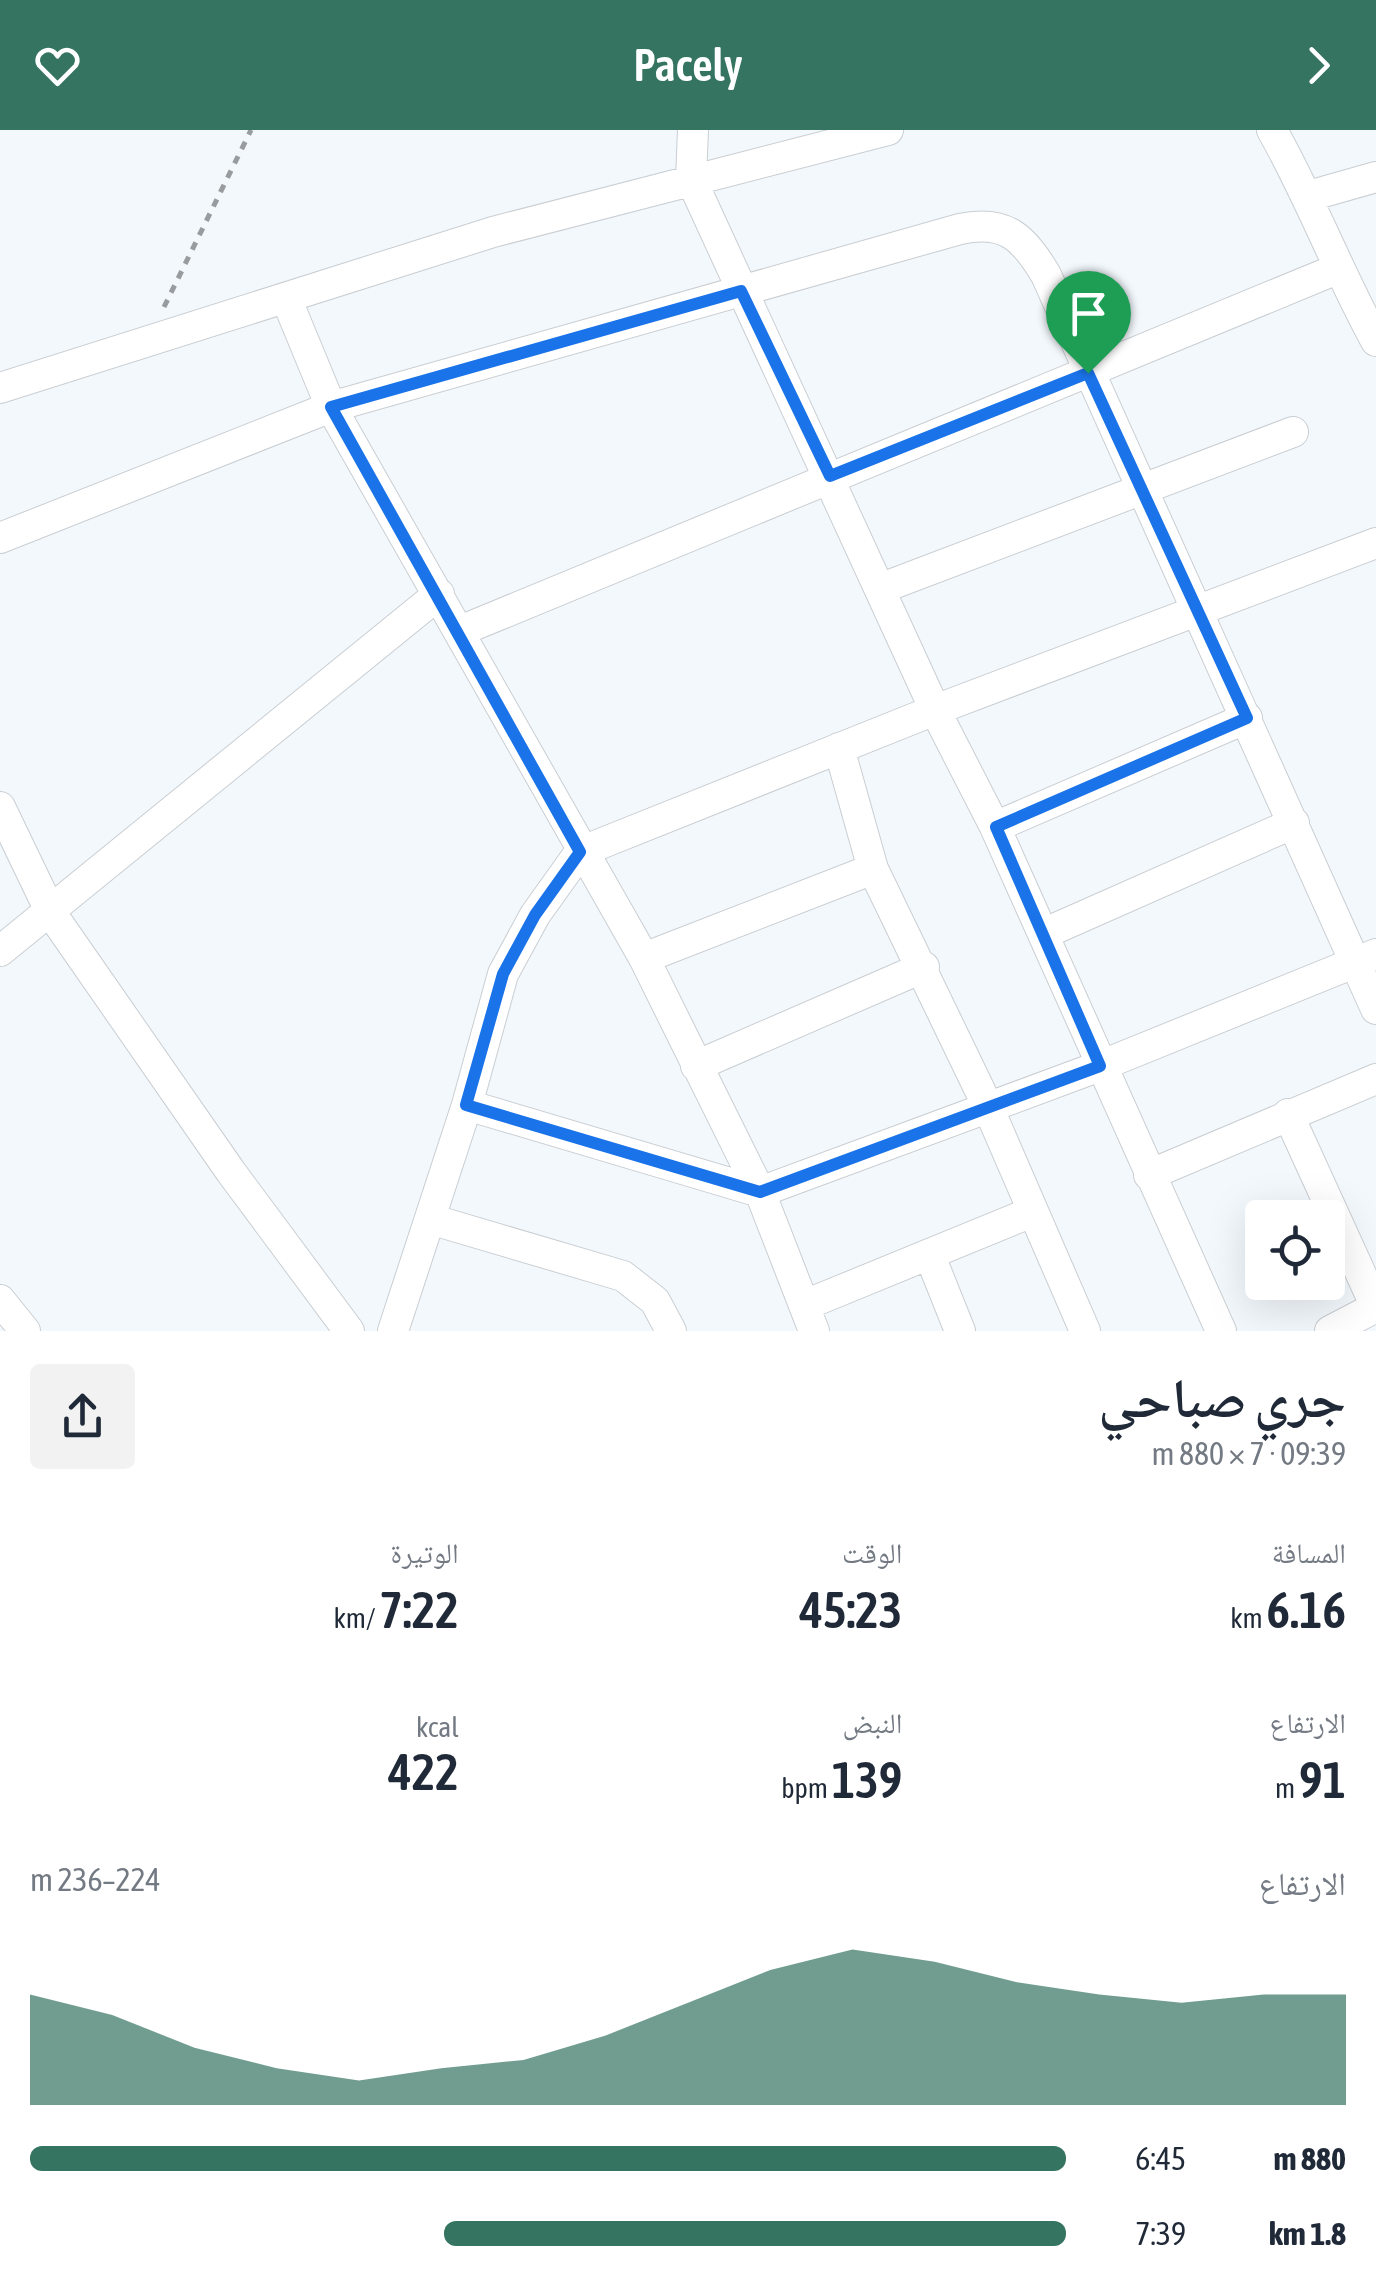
<!DOCTYPE html>
<html lang="ar">
<head>
<meta charset="utf-8">
<style>
  body { margin:0; font-family:"Asap Condensed","Noto Naskh Arabic",sans-serif; background:#f2f2f3; color:#1f2937; direction:rtl; height:100vh; display:flex; flex-direction:column; font-size:38px; white-space:nowrap }
  * { box-sizing:border-box; margin:0 }
  p { font-size:32px; color:#747a83 }
  .icon { flex:none; width:55px; height:55px; fill:none; stroke:currentColor; stroke-width:2; stroke-linecap:round; stroke-linejoin:round }
  .map { position:relative; height:1201px; overflow:hidden; direction:ltr }
  .side { display:flex; flex-direction:column; background:#fff; flex:1 }
  .side>* { flex:none }
  .buttons { position:absolute; left:1245px; top:1070px; display:grid; gap:20px }
  .buttons a { display:grid; place-items:center; width:100px; height:100px; border-radius:10px; background:#fff; box-shadow:0 10px 40px #0002; font-size:50px }
  .pin { position:absolute; display:grid; place-items:center; width:85px; height:85px; color:#fff; margin:-102px -42px; border-radius:50% 50% 50% 0; rotate:-45deg; box-shadow:0 0 10px #0007 }
  .pin .icon { rotate:45deg }
  .round { display:grid; place-items:center; flex:none; width:105px; height:105px; border-radius:10px; background:#f2f2f3 }
  .overview { display:flex; align-items:center; justify-content:space-between; height:170px; padding:0 30px }
  h1 { font-size:55px; font-weight:600; line-height:75px }
  .stats { display:grid; grid-template-columns:repeat(3,1fr); gap:15px; height:170px; padding:10px 30px }
  .stats div { display:grid; align-content:center }
  .stats b { font-size:50px; font-weight:600 }
  .stats small { font-size:28px; font-weight:400 }
  .stats p { font-size:28px }
  .chart { height:280px; padding:20px 30px }
  .chart p { display:flex; justify-content:space-between }
  .chart svg { width:100%; height:180px; margin-top:10px; fill:#357461; opacity:.7 }
  ul { padding:0 30px; list-style:none; font-size:32px }
  li { display:grid; grid-template-columns:160px 120px 1fr; align-items:center; height:75px }
  li i { height:25px; border-radius:12px; background:#357461 }
  header { display:flex; justify-content:space-between; align-items:center; height:130px; padding:0 30px; background:#357461; color:#fff; font-size:45px; font-weight:600 }
  .map>svg:first-child { display:block }
  .lines { fill:none; stroke-linecap:round; stroke-linejoin:round }
  .minor-casing { stroke:#c9ced2; stroke-width:32 }
  .path { stroke:#989c9f; stroke-width:5; stroke-dasharray:8 8; stroke-linecap:butt }
  .minor { stroke:#fff; stroke-width:30 }
  .route-casing { stroke:#fff; stroke-width:20 }
  .route { stroke:#1a73e8; stroke-width:12 }
</style>
</head>
<body>
<header><svg class="icon" aria-label="forward" viewBox="0 0 24 24"><path d="M9 5l7 7-7 7"/></svg>Pacely<svg class="icon" aria-label="heart" viewBox="0 0 24 24"><path d="M12 20l-8-8c-3-5 5-10 8-4 3-6 11-1 8 4z"/></svg></header>
<div class="map">
<svg width="1376" height="1201" viewBox="0 0 1376 1201">
  <rect width="100%" height="100%" fill="#f3f8fd"/>
  <g class="lines">
    <defs>
      <path id="minor" d="M 693,0 L 691,49 L 935,580 L 995,697 L 1221,1201
        M 1272,0 C 1311,69 1338,142 1376,211
        M 1309,66 L 1376,47
        M 286,168 L 331,277 L 644,828 L 760,1062 L 814,1201
        M 0,258 L 493,102 L 888,0
        M 0,408 L 331,277 L 960,99 C 1006,89 1024,108 1046,145 L 1376,879
        M 882,458 L 1293,302
        M 460,501 L 1337,139
        M 839,618 L 873,739 L 988,977 L 1085,1201
        M 0,677 L 51,783 L 231,1042 L 349,1201
        M 995,697 L 1247,588
        M 1043,804 L 1294,693
        M 0,821 L 439,464
        M 644,828 L 873,739
        M 696,936 L 924,837
        M 467,975 L 760,1062 L 1100,936 L 1376,824
        M 1288,984 L 1376,1177
        M 1149,1045 L 1376,949
        M 430,1089 L 623,1146 L 655,1171 L 671,1201
        M 930,1126 L 960,1201
        M 0,1170 L 25,1201
        M 805,1175 L 1032,1082
        M 393,1201 L 467,975 L 503,844 L 535,785 L 580,722 L 935,580 L 1376,413
        M 1330,1201 L 1376,1177"/>
    </defs>
    <!-- minor casing -->
    <use href="#minor" class="minor-casing"/>
    <!-- path -->
    <path class="path" d="M 164,177 L 251,0"/>
    <!-- minor -->
    <use href="#minor" class="minor"/>
  </g>
  <g class="lines">
    <defs>
      <path id="route" d="M 741,161 L 830,346 L 1088,243 L 1247,588 L 996,697 L 1100,936 L 760,1062 L 466,975 L 503,844 L 535,785 L 580,722 L 331,277 Z"/>
    </defs>
    <!-- route casing -->
    <use href="#route" class="route-casing"/>
    <!-- route -->
    <use href="#route" class="route"/>
  </g>
</svg>
<div class="buttons">
<a><svg class="icon" aria-label="locate" viewBox="0 0 24 24"><circle cx="12" cy="12" r="6"/><path d="M12 2v4M12 18v4M2 12h4M18 12h4"/></svg></a>
</div>
<div class="pin" style="left:1088px;top:243px;background:#1e9e55"><svg class="icon" aria-label="arrive" viewBox="0 0 24 24"><path d="M6 21V4h12l-3 4 3 4H6"/></svg></div>
</div>
<section class="side">
<div class="overview"><div><h1>جري صباحي</h1><p>09:39 · 7 × 880 m</p></div><a class="round"><svg class="icon" aria-label="share" viewBox="0 0 24 24"><path d="M12 15V3M7 8l5-5 5 5M5 13v7h14v-7"/></svg></a></div>
<div class="stats">
<div><p>المسافة</p><b>6.16<small> km</small></b></div>
<div><p>الوقت</p><b>45:23</b></div>
<div><p>الوتيرة</p><b>7:22<small> /km</small></b></div>
</div>
<div class="stats">
<div><p>الارتفاع</p><b>91<small> m</small></b></div>
<div><p>النبض</p><b>139<small> bpm</small></b></div>
<div><p>kcal</p><b>422</b></div>
</div>
<div class="chart"><p><span>الارتفاع</span>224–236 m</p>
<svg viewBox="0 0 160 44" preserveAspectRatio="none"><path d="M0 44V17L10 22L20 30L30 35L40 38L50 35L60 33L70 27L80 19L90 11L100 6L110 9L120 14L130 17L140 19L150 17L160 17V44z"/></svg>
</div>
<ul>
<li><b>880 m</b>6:45<i style="width:100%"></i></li>
<li><b>1.8 km</b>7:39<i style="width:60%"></i></li>
</ul>
</section>
</body>
</html>
